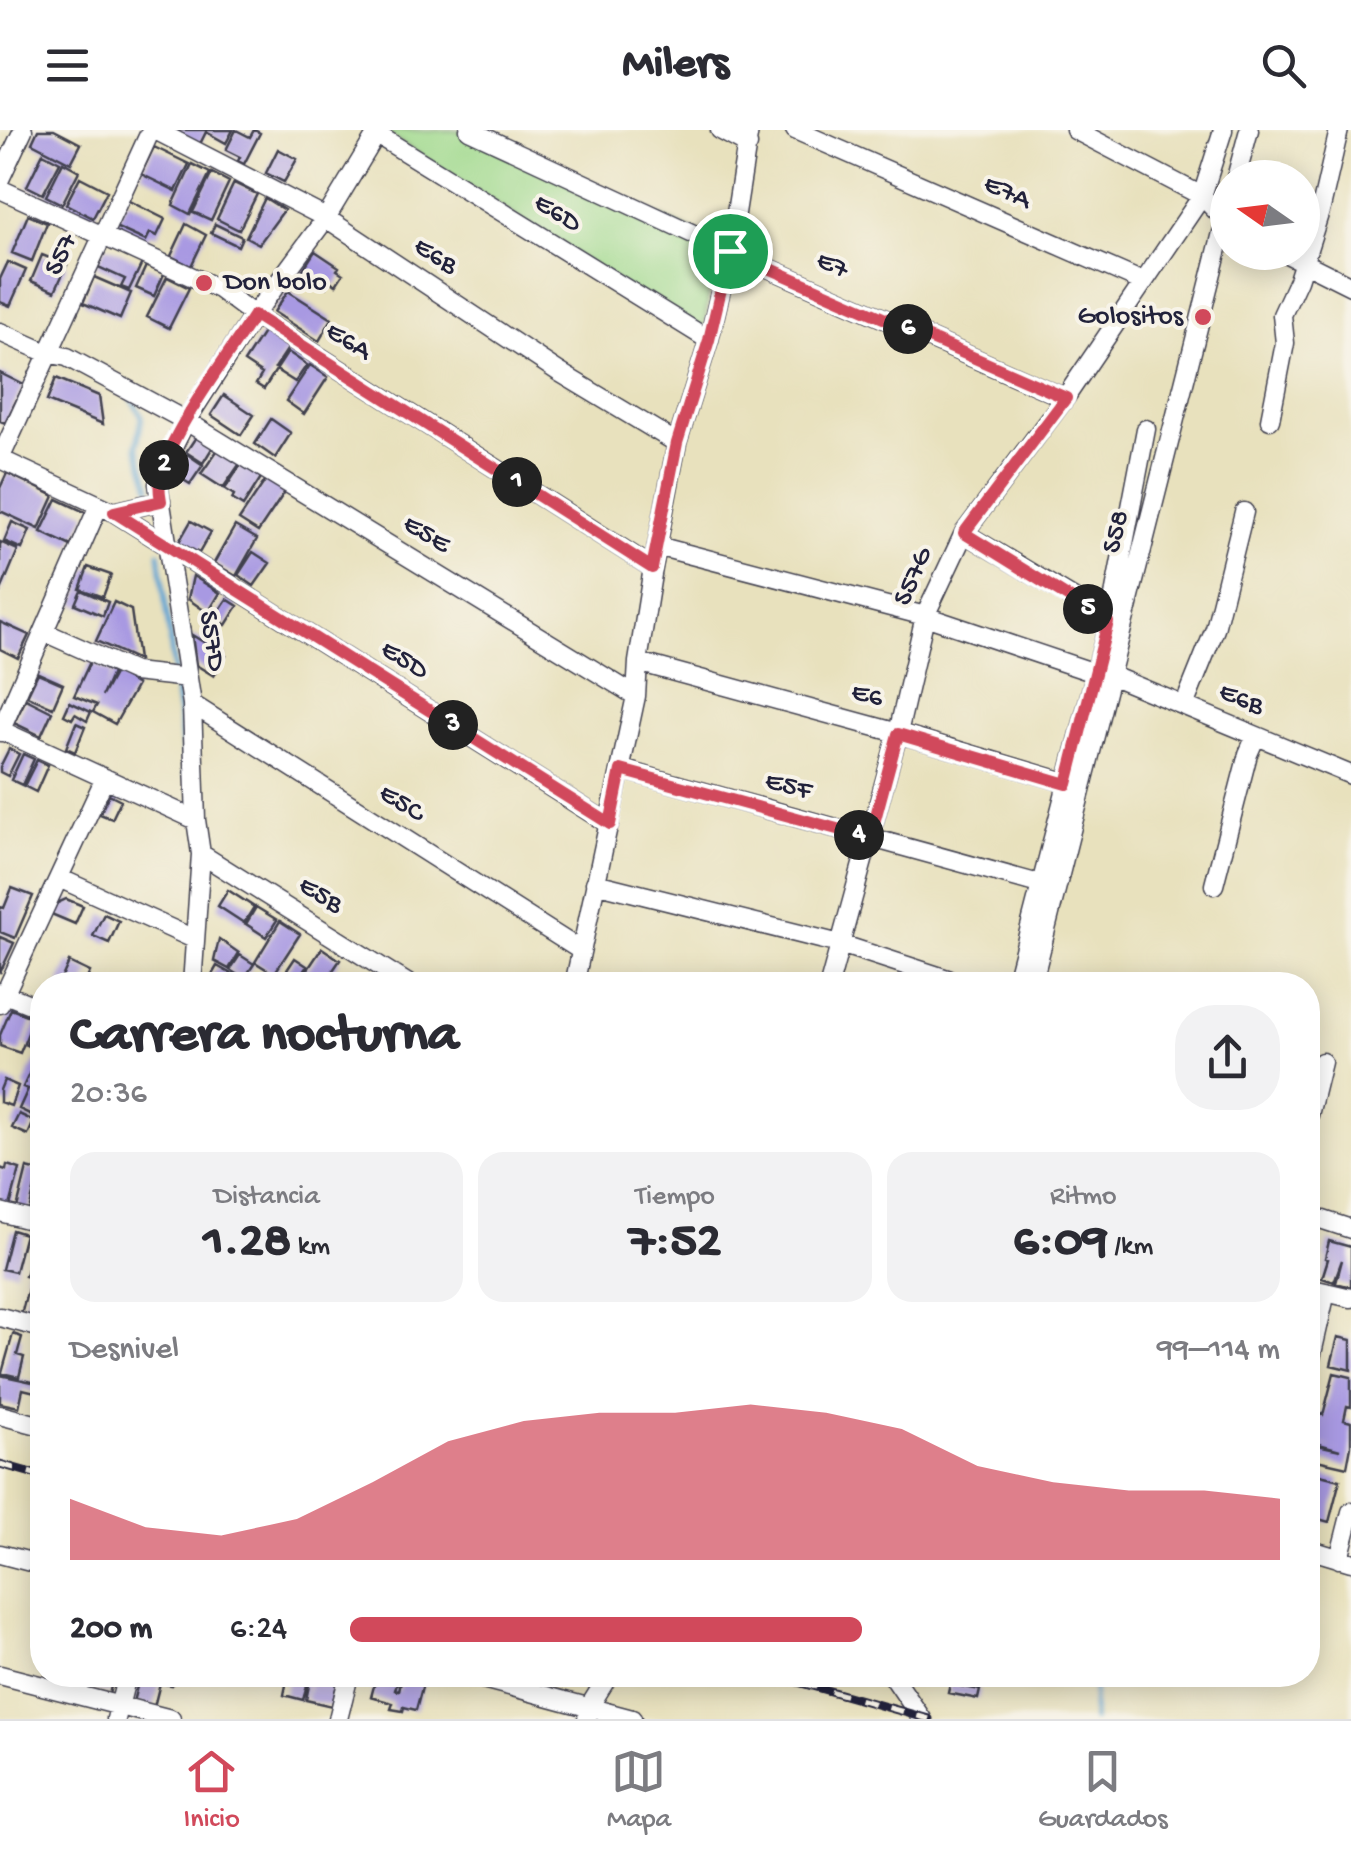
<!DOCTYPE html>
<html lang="es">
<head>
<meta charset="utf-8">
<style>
  body { margin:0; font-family:"Gochi Hand",sans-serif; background:#f2f2f3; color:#2b2b33; height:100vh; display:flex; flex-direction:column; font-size:38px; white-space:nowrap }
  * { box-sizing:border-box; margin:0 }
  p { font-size:32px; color:#7c7c81 }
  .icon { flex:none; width:55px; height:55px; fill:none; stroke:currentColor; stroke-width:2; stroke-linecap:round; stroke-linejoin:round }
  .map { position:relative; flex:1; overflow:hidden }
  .drawer { position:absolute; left:30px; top:842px; width:1290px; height:715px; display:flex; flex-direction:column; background:#fff; border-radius:40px; box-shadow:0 5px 25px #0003 }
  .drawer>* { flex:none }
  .needle { width:65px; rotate:284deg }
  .tools { position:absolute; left:1210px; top:30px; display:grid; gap:20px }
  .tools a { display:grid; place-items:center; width:110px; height:110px; border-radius:50%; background:#fff; box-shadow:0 5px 25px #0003; font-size:50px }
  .pin { position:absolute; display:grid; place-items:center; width:85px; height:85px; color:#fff; margin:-42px; border:5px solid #fff; border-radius:50%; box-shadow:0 2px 10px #0007 }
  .km { position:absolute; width:50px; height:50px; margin:-25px; border-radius:50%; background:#222; color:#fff; font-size:28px; line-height:50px; text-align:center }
  .round { display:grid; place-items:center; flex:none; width:105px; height:105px; border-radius:40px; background:#f2f2f3 }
  .summary { display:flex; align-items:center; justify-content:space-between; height:170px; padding:0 40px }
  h1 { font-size:55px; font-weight:800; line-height:75px }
  .figures { display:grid; grid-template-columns:repeat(3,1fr); gap:15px; height:170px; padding:10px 40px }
  .figures div { display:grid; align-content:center; border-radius:25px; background:#f2f2f3; text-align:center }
  .figures b { font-size:50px; font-weight:800 }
  .figures small { font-size:28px; font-weight:400 }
  .figures p { font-size:28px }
  .chart { height:280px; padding:20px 40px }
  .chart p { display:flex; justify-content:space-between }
  .chart svg { width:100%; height:180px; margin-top:10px; fill:#d1495b; opacity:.7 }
  ul { padding:0 40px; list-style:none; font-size:32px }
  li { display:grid; grid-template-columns:160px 120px 1fr; align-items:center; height:75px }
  li i { height:25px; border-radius:12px; background:#d1495b }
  header { display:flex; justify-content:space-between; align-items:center; height:130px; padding:0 40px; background:#fff; font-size:45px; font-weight:800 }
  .menu { display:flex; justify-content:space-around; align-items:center; height:140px; border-top:2px solid #e1e1e2; background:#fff; font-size:28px; color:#7c7c81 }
  .menu a { display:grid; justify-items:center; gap:5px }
  .menu .on { color:#d1495b }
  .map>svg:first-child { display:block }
  .green { fill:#9fd98c; stroke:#607e64; stroke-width:2.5 }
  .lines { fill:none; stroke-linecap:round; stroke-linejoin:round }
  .stream { stroke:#5da4d3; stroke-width:5 }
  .building { fill:#a899e2 }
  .street-casing { stroke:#403f4e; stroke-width:21 }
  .street { stroke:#fff; stroke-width:18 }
  .rail-casing { stroke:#22223b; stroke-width:9 }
  .rail { stroke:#f7f3e8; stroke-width:5; stroke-dasharray:15; stroke-linecap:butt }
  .route-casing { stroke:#fff; stroke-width:20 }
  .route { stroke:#d1495b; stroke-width:12 }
  .poi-dot { fill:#d1495b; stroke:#f7f3e8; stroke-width:4 }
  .labels { text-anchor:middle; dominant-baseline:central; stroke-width:8; stroke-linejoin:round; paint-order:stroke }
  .street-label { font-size:28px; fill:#22223b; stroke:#f7f3e8 }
  .poi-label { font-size:28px; fill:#22223b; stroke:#f7f3e8; text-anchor:start }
</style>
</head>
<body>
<header><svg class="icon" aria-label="menu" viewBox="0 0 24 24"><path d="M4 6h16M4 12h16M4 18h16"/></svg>Milers<svg class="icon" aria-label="search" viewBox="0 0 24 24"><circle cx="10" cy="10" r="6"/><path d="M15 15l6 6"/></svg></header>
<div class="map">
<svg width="1351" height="1589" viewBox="0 0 1351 1589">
  <rect width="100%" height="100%" fill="#f7f3e8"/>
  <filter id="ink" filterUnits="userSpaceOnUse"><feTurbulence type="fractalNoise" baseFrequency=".01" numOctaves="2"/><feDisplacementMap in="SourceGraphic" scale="20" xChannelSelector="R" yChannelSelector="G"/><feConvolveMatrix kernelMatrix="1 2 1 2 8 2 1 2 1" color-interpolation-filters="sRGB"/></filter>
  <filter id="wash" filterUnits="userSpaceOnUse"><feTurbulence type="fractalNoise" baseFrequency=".0048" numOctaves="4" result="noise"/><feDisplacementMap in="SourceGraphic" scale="40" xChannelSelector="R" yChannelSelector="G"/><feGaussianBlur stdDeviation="2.25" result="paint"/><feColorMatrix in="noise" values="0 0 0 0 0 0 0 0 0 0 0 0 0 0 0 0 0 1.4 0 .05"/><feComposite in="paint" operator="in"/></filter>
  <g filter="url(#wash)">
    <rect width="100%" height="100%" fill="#e8e1bd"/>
    <!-- green -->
    <path class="green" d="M 381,0 L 466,0 L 717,111 L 703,207 Z"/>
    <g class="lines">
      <!-- stream -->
      <path class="stream" d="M 132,270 L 142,286 L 137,316 L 150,357
        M 159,423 L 174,542
        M 175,553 L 186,646
        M 1093,1589 L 1094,1547"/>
    </g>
    <g id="blocks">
      <!-- building -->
      <path class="building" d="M 38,0 L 54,0 L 81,14 L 71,33 L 32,13 Z
        M 173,0 L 233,0 L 226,13 L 206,2 L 200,14 Z
        M 236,0 L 250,7 L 254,0 L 260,3 L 244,34 L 238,31 L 240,27 L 226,20 Z
        M 154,17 L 189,34 L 176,61 L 141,44 Z
        M 278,19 L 297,29 L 284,52 L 266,43 Z
        M 43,23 L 60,32 L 43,64 L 27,56 Z
        M 63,32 L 79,41 L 62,74 L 46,66 Z
        M 192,34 L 210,43 L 190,84 L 173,75 Z
        M 212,43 L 229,52 L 211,90 L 193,82 Z
        M 80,47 L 107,61 L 93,88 L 66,74 Z
        M 234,53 L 257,64 L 239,100 L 217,89 Z
        M 265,68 L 284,80 L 259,114 L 246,107 Z
        M 127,70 L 165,89 L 157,106 L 150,103 L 146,111 L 115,97 Z
        M 28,85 L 47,93 L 32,131 L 12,123 Z
        M 186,94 L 206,105 L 191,136 L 171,126 Z
        M 215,94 L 242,107 L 238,116 L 211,103 Z
        M 106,116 L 142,133 L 129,160 L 121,157 L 125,149 L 96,136 Z
        M 315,121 L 339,137 L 337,140 L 343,144 L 336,155 L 330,151 L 326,157 L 302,141 Z
        M 42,125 L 67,135 L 55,161 L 31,151 Z
        M 8,132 L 26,140 L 10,176 L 0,172 L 0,149 Z
        M 146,136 L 164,144 L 154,166 L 136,158 Z
        M 94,147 L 131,163 L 120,189 L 83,173 Z
        M 167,147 L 189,158 L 169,198 L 147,187 Z
        M 288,161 L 332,189 L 319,211 L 274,182 Z
        M 264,201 L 289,217 L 275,238 L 277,239 L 288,222 L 307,235 L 295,252 L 276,240 L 264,259 L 256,254 L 262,244 L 244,232 Z
        M 310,235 L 328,247 L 304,284 L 286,271 Z
        M 0,243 L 24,255 L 5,293 L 0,291 Z
        M 56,248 L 99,266 L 103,294 L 47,271 Z
        M 224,265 L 254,285 L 241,305 L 211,285 Z
        M 271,289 L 291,303 L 275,328 L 255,314 Z
        M 198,304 L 214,315 L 203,333 L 186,322 Z
        M 219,318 L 241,332 L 223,358 L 201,344 Z
        M 187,324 L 203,335 L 190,354 L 174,344 Z
        M 242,333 L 262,346 L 243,376 L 232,369 L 234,365 L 225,359 Z
        M 7,343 L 54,366 L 39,399 L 0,381 L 0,358 Z
        M 267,348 L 286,360 L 258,402 L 239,390 Z
        M 57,369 L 87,383 L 71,416 L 41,402 Z
        M 191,391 L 211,402 L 199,423 L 179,412 Z
        M 12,392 L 30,400 L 22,419 L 4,411 Z
        M 235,396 L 257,409 L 236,446 L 214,433 Z
        M 0,412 L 18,420 L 0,463 Z
        M 253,422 L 270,433 L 254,456 L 238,445 Z
        M 88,437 L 111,445 L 103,467 L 80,459 Z
        M 193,446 L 220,463 L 208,483 L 188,469 Z
        M 81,460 L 108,472 L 103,486 L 75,474 Z
        M 227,469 L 238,476 L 226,495 L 215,487 Z
        M 114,472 L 131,480 L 138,530 L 96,511 Z
        M 0,492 L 29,505 L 18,528 L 0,519 Z
        M 192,505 L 226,526 L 214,546 L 196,535 Z
        M 90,532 L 112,543 L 102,566 L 115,542 L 137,555 L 115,594 L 93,582 L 97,575 L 74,566 Z
        M 38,543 L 63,554 L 53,577 L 27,566 Z
        M 26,569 L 52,582 L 41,606 L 14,593 Z
        M 70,572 L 91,582 L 87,591 L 75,584 L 72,589 L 64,585 Z
        M 76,593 L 85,597 L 75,622 L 66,618 Z
        M 9,619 L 19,624 L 8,646 L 0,642 L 0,637 Z
        M 23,624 L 34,629 L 22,655 L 11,650 Z
        M 37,630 L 48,635 L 36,662 L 24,656 Z
        M 109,664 L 121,670 L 112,689 L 100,684 Z
        M 12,758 L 33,766 L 15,808 L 0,802 L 0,777 L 4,778 Z
        M 228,760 L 254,777 L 244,793 L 218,776 Z
        M 66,769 L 83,776 L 75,794 L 49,783 L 53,775 Z
        M 256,777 L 277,790 L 266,807 L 246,794 Z
        M 104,784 L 119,791 L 109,813 L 93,806 Z
        M 280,791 L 300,804 L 274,844 L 255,832 Z
        M 0,807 L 14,813 L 0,843 Z
        M 219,809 L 239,823 L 229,839 L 214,831 Z
        M 322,818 L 340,830 L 323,855 L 312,855 L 302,848 Z
        M 240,825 L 254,834 L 244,849 L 230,840 Z
        M 295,828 L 307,836 L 294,855 L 290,855 L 281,849 Z
        M 69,832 L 90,842 L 84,855 L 59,854 Z
        M 217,836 L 251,855 L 206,855 Z
        M 11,879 L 34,888 L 20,923 L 0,916 L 0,905 Z
        M 38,889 L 42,891 L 42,923 L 26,915 Z
        M 35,931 L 42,935 L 42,990 L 19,979 L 28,959 L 23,957 Z
        M 4,950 L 18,956 L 11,976 L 0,972 L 0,960 Z
        M 19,984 L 34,991 L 28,1005 L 12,998 Z
        M 7,1035 L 20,1039 L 10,1076 L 0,1074 L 0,1038 L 6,1040 Z
        M 27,1038 L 39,1041 L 29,1081 L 17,1078 Z
        M 12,1100 L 25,1104 L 15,1142 L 2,1139 Z
        M 36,1107 L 42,1108 L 42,1140 L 40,1149 L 25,1146 Z
        M 1329,1111 L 1351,1117 L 1351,1157 L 1336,1153 L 1342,1130 L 1334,1152 L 1322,1148 L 1328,1129 L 1325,1128 Z
        M 29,1155 L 39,1157 L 30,1188 L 21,1185 Z
        M 13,1204 L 22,1207 L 17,1225 L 24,1227 L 19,1247 L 2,1243 Z
        M 1338,1207 L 1351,1210 L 1351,1240 L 1331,1235 Z
        M 1334,1243 L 1351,1247 L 1351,1277 L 1347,1276 L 1344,1290 L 1351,1292 L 1351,1316 L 1347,1337 L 1308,1328 L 1309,1313 L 1340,1320 L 1312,1312 L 1320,1284 L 1323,1285 Z
        M 0,1245 L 37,1253 L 35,1262 L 23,1259 L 19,1277 L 0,1273 Z
        M 1308,1342 L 1340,1350 L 1329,1392 L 1308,1386 Z
        M 66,1545 L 114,1545 L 109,1564 L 64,1553 Z
        M 140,1545 L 175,1545 L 172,1555 L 160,1553 L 154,1577 L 133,1572 Z
        M 284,1545 L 310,1545 L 303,1570 L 284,1565 L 287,1550 L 283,1549 Z
        M 311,1545 L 339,1545 L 332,1576 L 306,1570 Z
        M 377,1545 L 399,1545 L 395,1560 L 399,1561 L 402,1545 L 424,1550 L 416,1580 L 404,1577 L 403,1581 L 391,1579 L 393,1573 L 371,1567 Z
        M 950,1554 L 980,1560 L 978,1569 L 948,1563 Z"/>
    </g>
  </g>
  <g filter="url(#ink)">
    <use href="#blocks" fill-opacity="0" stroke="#403f4e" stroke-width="2.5"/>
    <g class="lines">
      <defs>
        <path id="street" d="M 155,0 L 326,88 L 559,242 L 677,313
          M 469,0 L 730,121 L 1065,268
          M 720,0 L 748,15
          M 795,0 L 1143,152
          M 1075,0 L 1202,66 L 1228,93
          M 376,4 L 709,210
          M 1236,48 L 1249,0
          M 0,49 L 23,0
          M 0,59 L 219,159 L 254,185 L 653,438
          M 1283,122 L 1351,156
          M 0,202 L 47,223 L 67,227 L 186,291 L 636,566
          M 1270,290 L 1285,213 L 1282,185 L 1298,150 L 1321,78 L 1339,0
          M 0,329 L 114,382 L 609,694
          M 0,329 L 151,0
          M 114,382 L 161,371
          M 964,403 L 1118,495
          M 657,416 L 925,486 L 1095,543 L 1110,545 L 1351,645
          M 44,502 L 134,542 L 188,548
          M 638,532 L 898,603 L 1075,655
          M 192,574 L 580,820
          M 1184,576 L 1215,499 L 1244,382
          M 0,600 L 196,690
          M 0,602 L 99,375
          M 621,639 L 1050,757
          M 201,724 L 410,855
          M 59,748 L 194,809
          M 595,753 L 840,814 L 966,855
          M 1214,755 L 1248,624 L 1256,606
          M 192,855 L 201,724 L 196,690 L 192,574 L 158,354 L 161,341 L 186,291 L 254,185 L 326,88 L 379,0
          M 574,855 L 636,566 L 638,532 L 653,438 L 677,313 L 709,210 L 730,121 L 749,0
          M 829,855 L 898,603 L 925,486 L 964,403 L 1065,268 L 1202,66 L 1223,0
          M 1015,855 L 1109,492 L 1146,299
          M 1032,855 L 1228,79
          M 0,862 L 42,879
          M 0,874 L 105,648
          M 1308,989 L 1322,932
          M 0,1082 L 42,1093
          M 1308,1085 L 1351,1099
          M 1308,1158 L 1351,1168
          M 0,1187 L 42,1198
          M 1308,1241 L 1326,1162
          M 0,1285 L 42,1296
          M 1308,1419 L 1351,1432
          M 0,1424 L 42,1435
          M 1339,1429 L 1351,1382
          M 0,1545 L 171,1589
          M 468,1545 L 632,1589
          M 892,1545 L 922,1589
          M 116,1589 L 127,1545
          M 338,1589 L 349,1545
          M 587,1589 L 589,1577 L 609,1545"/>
      </defs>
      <!-- street casing -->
      <use href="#street" class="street-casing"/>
      <!-- street -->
      <use href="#street" class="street"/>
      <defs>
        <path id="rail" d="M 0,1334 L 42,1346
          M 773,1545 L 929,1589"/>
      </defs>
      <!-- rail casing -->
      <use href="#rail" class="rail-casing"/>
      <!-- rail -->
      <use href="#rail" class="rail"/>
    </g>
  </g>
  <g class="lines" filter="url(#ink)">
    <defs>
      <path id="route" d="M 730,121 L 1066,268 L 964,403 L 1108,492 L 1067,654 L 898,604 L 870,708 L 621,640 L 610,694 L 114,382 L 161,371 C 159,360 158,351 161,340 C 179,290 225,230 254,185 L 652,438 L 677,313 L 709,210 Z"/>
    </defs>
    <!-- route casing -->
    <use href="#route" class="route-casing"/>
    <!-- route -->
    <use href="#route" class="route"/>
  </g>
  <!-- markers -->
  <g class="poi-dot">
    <circle cx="204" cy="153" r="10"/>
    <circle cx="1203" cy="187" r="10"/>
  </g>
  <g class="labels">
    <!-- street labels -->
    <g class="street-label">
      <text transform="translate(1007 63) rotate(24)">E7A</text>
      <text transform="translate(557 84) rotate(32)">E6D</text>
      <text transform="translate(62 125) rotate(-65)">S57</text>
      <text transform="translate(435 127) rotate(33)">E6B</text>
      <text transform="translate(832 136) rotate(24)">E7</text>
      <text transform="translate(348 212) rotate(32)">E6A</text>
      <text transform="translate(1117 402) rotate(-76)">S58</text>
      <text transform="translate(426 405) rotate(31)">E5E</text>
      <text transform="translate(914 447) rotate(-67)">S57G</text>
      <text transform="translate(211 511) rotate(81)">S57D</text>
      <text transform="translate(404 531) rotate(32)">E5D</text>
      <text transform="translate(867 566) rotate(15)">E6</text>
      <text transform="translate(1241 570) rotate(23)">E6B</text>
      <text transform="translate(788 657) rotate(15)">E5F</text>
      <text transform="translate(401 674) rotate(32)">E5C</text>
      <text transform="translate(320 766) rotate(32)">E5B</text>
    </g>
    <!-- poi labels -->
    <g class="poi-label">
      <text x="224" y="153">Don bolo</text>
      <text x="1183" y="187" text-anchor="end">Golositos</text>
    </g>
  </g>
</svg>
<div class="tools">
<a><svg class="needle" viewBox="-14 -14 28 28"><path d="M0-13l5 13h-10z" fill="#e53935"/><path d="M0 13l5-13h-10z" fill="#7c7c81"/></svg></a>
</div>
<div class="pin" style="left:730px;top:121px;background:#1e9e55"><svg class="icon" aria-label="arrive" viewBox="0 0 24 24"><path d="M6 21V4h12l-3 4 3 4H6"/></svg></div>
<b class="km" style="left:517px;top:352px">1</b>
<b class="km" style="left:164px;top:335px">2</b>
<b class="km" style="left:453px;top:595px">3</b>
<b class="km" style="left:859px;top:705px">4</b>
<b class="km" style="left:1088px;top:479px">5</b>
<b class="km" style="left:908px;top:199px">6</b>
<section class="drawer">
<div class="summary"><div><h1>Carrera nocturna</h1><p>20:36</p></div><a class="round"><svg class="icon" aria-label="share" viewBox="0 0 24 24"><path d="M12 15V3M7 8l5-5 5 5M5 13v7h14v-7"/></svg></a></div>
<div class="figures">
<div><p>Distancia</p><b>1.28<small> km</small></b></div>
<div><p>Tiempo</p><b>7:52</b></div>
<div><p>Ritmo</p><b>6:09<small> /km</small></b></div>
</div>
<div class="chart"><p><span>Desnivel</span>99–114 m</p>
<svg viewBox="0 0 160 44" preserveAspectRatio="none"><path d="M0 44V29L10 36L20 38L30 34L40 25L50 15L60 10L70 8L80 8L90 6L100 8L110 12L120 21L130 25L140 27L150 27L160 29V44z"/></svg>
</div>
<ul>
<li><b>200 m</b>6:24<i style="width:55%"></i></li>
</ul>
</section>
</div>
<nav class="menu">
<a class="on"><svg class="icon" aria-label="home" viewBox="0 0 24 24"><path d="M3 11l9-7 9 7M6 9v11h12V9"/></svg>Inicio</a>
<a><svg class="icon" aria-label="map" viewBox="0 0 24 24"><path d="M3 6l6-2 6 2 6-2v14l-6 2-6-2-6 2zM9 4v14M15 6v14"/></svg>Mapa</a>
<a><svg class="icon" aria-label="saved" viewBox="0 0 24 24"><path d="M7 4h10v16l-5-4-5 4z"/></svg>Guardados</a>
</nav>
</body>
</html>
